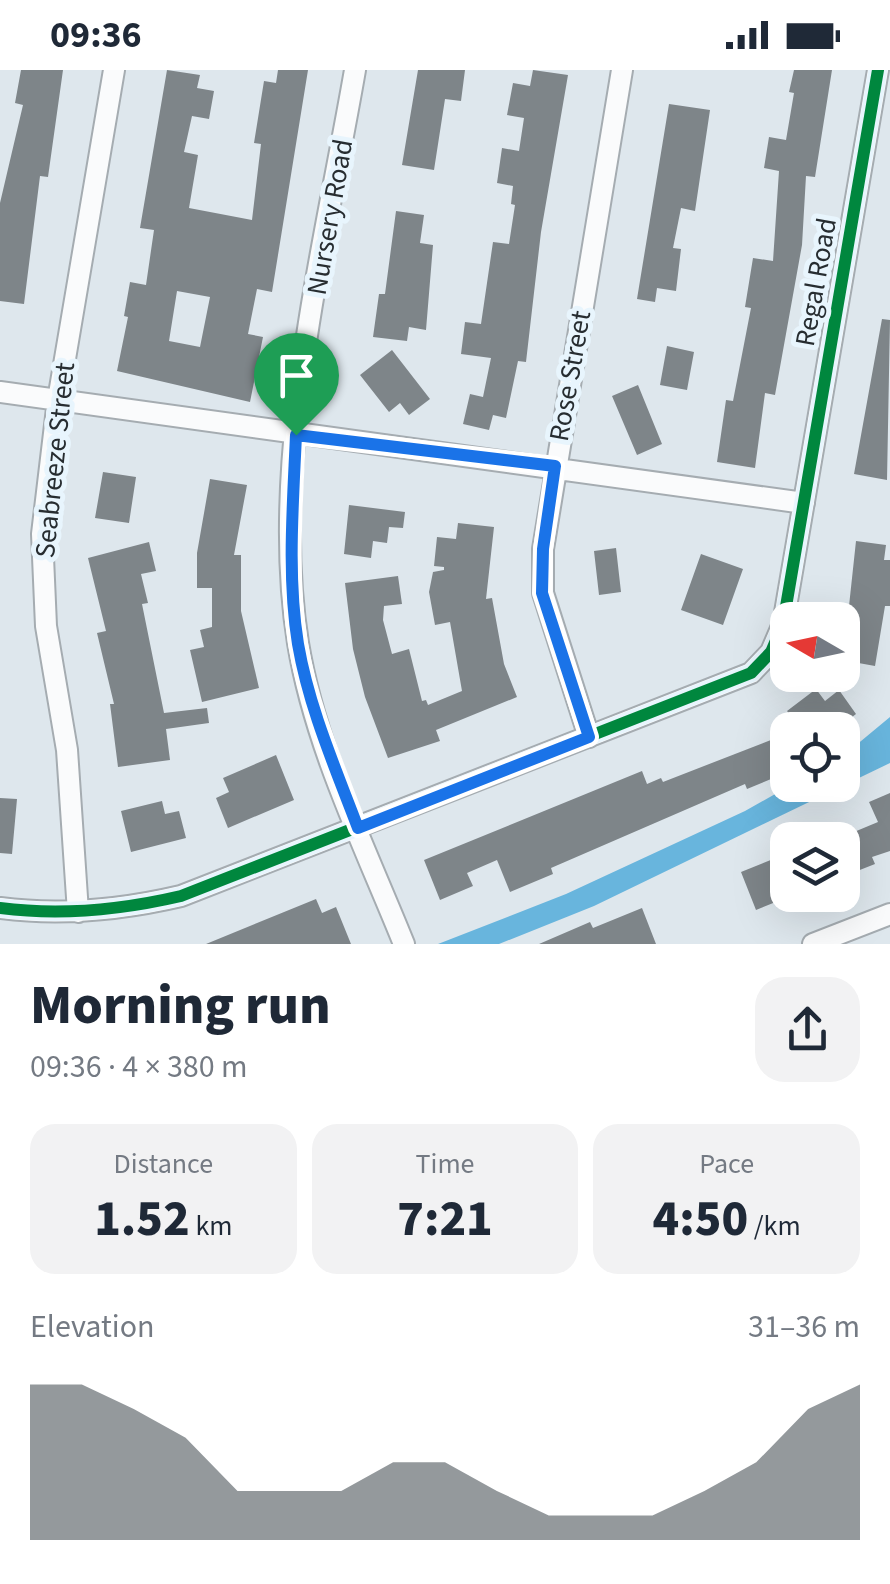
<!DOCTYPE html>
<html lang="en">
<head>
<meta charset="utf-8">
<style>
  body { margin:0; font-family:"Source Sans 3",sans-serif; background:#f2f2f3; color:#1f2937; height:100vh; display:flex; flex-direction:column; font-size:38px; white-space:nowrap }
  * { box-sizing:border-box; margin:0 }
  p { font-size:32px; color:#747a83 }
  .icon { flex:none; width:55px; height:55px; fill:none; stroke:currentColor; stroke-width:2; stroke-linecap:round; stroke-linejoin:round }
  .map { position:relative; height:874px; overflow:hidden }
  .side { display:flex; flex-direction:column; background:#fff; flex:1 }
  .side>* { flex:none }
  .needle { width:65px; rotate:279deg }
  .buttons { position:absolute; left:770px; top:532px; display:grid; gap:20px }
  .buttons a { display:grid; place-items:center; width:90px; height:90px; border-radius:20px; background:#fff; box-shadow:0 10px 40px #0002; font-size:50px }
  .pin { position:absolute; display:grid; place-items:center; width:85px; height:85px; color:#fff; margin:-102px -42px; border-radius:50% 50% 50% 0; rotate:-45deg; box-shadow:0 0 10px #0007 }
  .pin .icon { rotate:45deg }
  .round { display:grid; place-items:center; flex:none; width:105px; height:105px; border-radius:30px; background:#f2f2f3 }
  .headline { display:flex; align-items:center; justify-content:space-between; height:170px; padding:0 30px }
  h1 { font-size:55px; font-weight:800; line-height:75px }
  .stats { display:grid; grid-template-columns:repeat(3,1fr); gap:15px; height:170px; padding:10px 30px }
  .stats div { display:grid; align-content:center; border-radius:25px; background:#f2f2f3; text-align:center }
  .stats b { font-size:50px; font-weight:800 }
  .stats small { font-size:28px; font-weight:400 }
  .stats p { font-size:28px }
  .chart { height:280px; padding:20px 30px }
  .chart p { display:flex; justify-content:space-between }
  .chart svg { width:100%; height:180px; margin-top:10px; fill:#676e73; opacity:.7 }
  .status { display:flex; justify-content:space-between; align-items:center; height:70px; padding:0 50px; background:#fff; direction:ltr }
  .status svg { height:28px; fill:currentColor }
  .map>svg:first-child { display:block }
  .water { fill:#68b5dd }
  .building { fill:#7e8589; fill-rule:evenodd }
  .lines { fill:none; stroke-linecap:round; stroke-linejoin:round }
  .minor-casing { stroke:#a5acb1; stroke-width:24 }
  .minor { stroke:#fafbfc; stroke-width:20 }
  .cycleway-casing { stroke:#e8f5fd; stroke-width:19 }
  .cycleway { stroke:#00873e; stroke-width:12 }
  .route-casing { stroke:#fff; stroke-width:20 }
  .route { stroke:#1a73e8; stroke-width:12 }
  .labels { text-anchor:middle; dominant-baseline:central; stroke-width:10; stroke-linejoin:round; paint-order:stroke }
  .street-label { font-size:28px; fill:#272d31; stroke:#e8f5fd }
</style>
</head>
<body>
<div class="status"><b>09:36</b><svg viewBox="0 0 49 12"><path d="M0 12V9h3v3zM5 12V6h3v6zM10 12V3h3v9zM15 12V0h3v12zM26 1h20v11H26zM47 4h2v5h-2z"/></svg></div>
<div class="map">
<svg width="890" height="874" viewBox="0 0 890 874">
  <rect width="100%" height="100%" fill="#dee7ed"/>
  <!-- water -->
  <path class="water" d="M 890,647 L 890,693 L 594,836 L 499,874 L 438,874 L 566,824 L 745,741 L 791,715 L 842,715 L 843,686 Z"/>
  <!-- building -->
  <path class="building" d="M 21,0 L 63,0 L 48,107 L 40,106 L 24,234 L 0,231 L 0,133 L 23,35 L 15,33 Z
    M 167,0 L 200,5 L 197,18 L 214,21 L 209,49 L 192,46 L 184,82 L 198,85 L 189,138 L 252,150 L 261,74 L 254,73 L 264,11 L 276,13 L 278,0 L 308,0 L 272,222 L 257,219 L 248,264 L 263,267 L 250,332 L 117,301 L 128,247 L 124,246 L 130,212 L 146,215 L 154,160 L 140,158 ZM 177,221 L 210,227 L 200,277 L 169,271 Z
    M 418,0 L 465,0 L 461,31 L 445,29 L 434,100 L 402,95 Z
    M 533,0 L 568,5 L 541,162 L 526,292 L 518,291 L 506,348 L 493,345 L 489,360 L 463,354 L 470,324 L 483,327 L 491,288 L 461,284 L 465,252 L 481,254 L 493,172 L 509,174 L 515,135 L 511,134 L 513,116 L 497,113 L 502,78 L 519,81 L 524,48 L 507,45 L 513,13 L 530,16 Z
    M 794,0 L 832,0 L 815,107 L 806,106 L 802,175 L 775,325 L 765,323 L 755,398 L 717,392 L 726,330 L 733,331 L 751,238 L 745,237 L 753,188 L 773,191 L 779,101 L 764,98 L 769,67 L 786,70 L 794,23 L 789,22 Z
    M 669,34 L 710,40 L 695,141 L 681,138 L 673,178 L 681,179 L 676,221 L 657,218 L 655,232 L 637,229 Z
    M 396,141 L 424,145 L 420,173 L 433,175 L 426,260 L 409,257 L 407,271 L 373,267 L 379,224 L 385,224 Z
    M 882,249 L 890,250 L 887,410 L 854,404 Z
    M 667,276 L 694,282 L 687,320 L 660,315 Z
    M 392,280 L 430,329 L 409,345 L 400,333 L 389,342 L 360,305 Z
    M 638,315 L 662,374 L 637,385 L 612,326 Z
    M 103,402 L 136,407 L 129,453 L 95,448 Z
    M 210,409 L 247,415 L 234,485 L 241,485 L 241,541 L 259,618 L 202,632 L 190,580 L 204,577 L 200,560 L 212,557 L 212,518 L 197,518 L 197,483 Z
    M 349,435 L 405,442 L 403,458 L 389,457 L 387,473 L 373,471 L 371,488 L 344,484 Z
    M 458,453 L 494,457 L 486,529 L 492,528 L 504,594 L 517,627 L 436,660 L 440,671 L 388,688 L 365,627 L 353,579 L 345,513 L 398,506 L 402,534 L 384,536 L 383,550 L 392,584 L 409,579 L 422,631 L 426,630 L 428,635 L 462,621 L 450,552 L 435,555 L 429,522 L 433,502 L 444,500 L 444,497 L 434,496 L 437,467 L 456,469 Z
    M 856,471 L 886,475 L 884,490 L 890,490 L 890,536 L 885,536 L 875,596 L 842,590 L 842,534 L 849,536 Z
    M 149,472 L 156,501 L 141,504 L 148,533 L 142,534 L 164,643 L 207,638 L 209,653 L 166,659 L 170,690 L 118,697 L 110,634 L 114,634 L 97,563 L 106,561 L 88,488 Z
    M 616,478 L 621,522 L 599,525 L 594,481 Z
    M 701,484 L 743,499 L 723,555 L 681,540 Z
    M 816,619 L 825,631 L 839,620 L 856,644 L 835,660 L 824,660 L 819,653 L 810,660 L 802,660 L 787,641 Z
    M 776,668 L 788,702 L 747,719 L 745,714 L 551,798 L 553,804 L 510,822 L 497,790 L 467,803 L 473,816 L 440,830 L 424,790 L 642,701 L 647,714 L 661,708 L 663,712 Z
    M 276,685 L 294,730 L 228,758 L 216,728 L 229,722 L 223,708 Z
    M 890,723 L 890,781 L 872,787 L 875,794 L 842,807 L 842,767 L 878,752 L 869,732 Z
    M 0,728 L 17,729 L 12,784 L 0,783 Z
    M 162,731 L 165,744 L 179,741 L 186,768 L 131,782 L 121,741 Z
    M 788,783 L 788,827 L 756,840 L 741,802 Z
    M 316,829 L 322,843 L 336,837 L 351,874 L 206,874 Z
    M 642,838 L 656,874 L 539,874 L 590,852 L 593,858 Z"/>
  <g class="lines">
    <defs>
      <path id="minor" d="M 355,0 C 324,179 269,392 298,573 C 315,677 365,777 404,874
        M 0,322 L 804,433
        M 589,667 L 543,523 L 543,479 L 622,0
        M 0,838 C 61,846 121,840 181,826 L 751,603 L 771,582 L 783,554 L 878,0
        M 78,842 L 67,680 L 46,556 L 42,464 L 58,330 L 114,0
        M 813,874 L 890,844"/>
    </defs>
    <!-- minor casing -->
    <use href="#minor" class="minor-casing"/>
    <!-- minor -->
    <use href="#minor" class="minor"/>
    <defs>
      <path id="cycleway" d="M 0,838 C 61,846 121,840 181,826 L 751,603 L 771,582 L 783,554 L 878,0"/>
    </defs>
    <!-- cycleway casing -->
    <use href="#cycleway" class="cycleway-casing"/>
    <!-- cycleway -->
    <use href="#cycleway" class="cycleway"/>
  </g>
  <g class="lines">
    <defs>
      <path id="route" d="M 296,365 L 555,396 L 543,479 L 542,523 L 589,667 L 358,758 C 335,697 309,638 298,574 C 287,506 293,434 296,365 Z"/>
    </defs>
    <!-- route casing -->
    <use href="#route" class="route-casing"/>
    <!-- route -->
    <use href="#route" class="route"/>
  </g>
  <g class="labels">
    <!-- street labels -->
    <g class="street-label">
      <text transform="translate(330 147) rotate(-80)">Nursery Road</text>
      <text transform="translate(816 212) rotate(-80)">Regal Road</text>
      <text transform="translate(570 306) rotate(-80)">Rose Street</text>
      <text transform="translate(55 390) rotate(-84)">Seabreeze Street</text>
    </g>
  </g>
</svg>
<div class="buttons">
<a><svg class="needle" viewBox="-14 -14 28 28"><path d="M0-13l5 13h-10z" fill="#e53935"/><path d="M0 13l5-13h-10z" fill="#747a83"/></svg></a>
<a><svg class="icon" aria-label="locate" viewBox="0 0 24 24"><circle cx="12" cy="12" r="6"/><path d="M12 2v4M12 18v4M2 12h4M18 12h4"/></svg></a>
<a><svg class="icon" aria-label="layers" viewBox="0 0 24 24"><path d="M12 4l9 5-9 5-9-5zM3 14l9 5 9-5"/></svg></a>
</div>
<div class="pin" style="left:296px;top:365px;background:#1e9e55"><svg class="icon" aria-label="arrive" viewBox="0 0 24 24"><path d="M6 21V4h12l-3 4 3 4H6"/></svg></div>
</div>
<section class="side">
<div class="headline"><div><h1>Morning run</h1><p>09:36 · 4 × 380 m</p></div><a class="round"><svg class="icon" aria-label="share" viewBox="0 0 24 24"><path d="M12 15V3M7 8l5-5 5 5M5 13v7h14v-7"/></svg></a></div>
<div class="stats">
<div><p>Distance</p><b>1.52<small> km</small></b></div>
<div><p>Time</p><b>7:21</b></div>
<div><p>Pace</p><b>4:50<small> /km</small></b></div>
</div>
<div class="chart"><p><span>Elevation</span>31–36 m</p>
<svg viewBox="0 0 160 44" preserveAspectRatio="none"><path d="M0 44V6L10 6L20 12L30 19L40 32L50 32L60 32L70 25L80 25L90 32L100 38L110 38L120 38L130 32L140 25L150 12L160 6V44z"/></svg>
</div>
</section>
</body>
</html>
